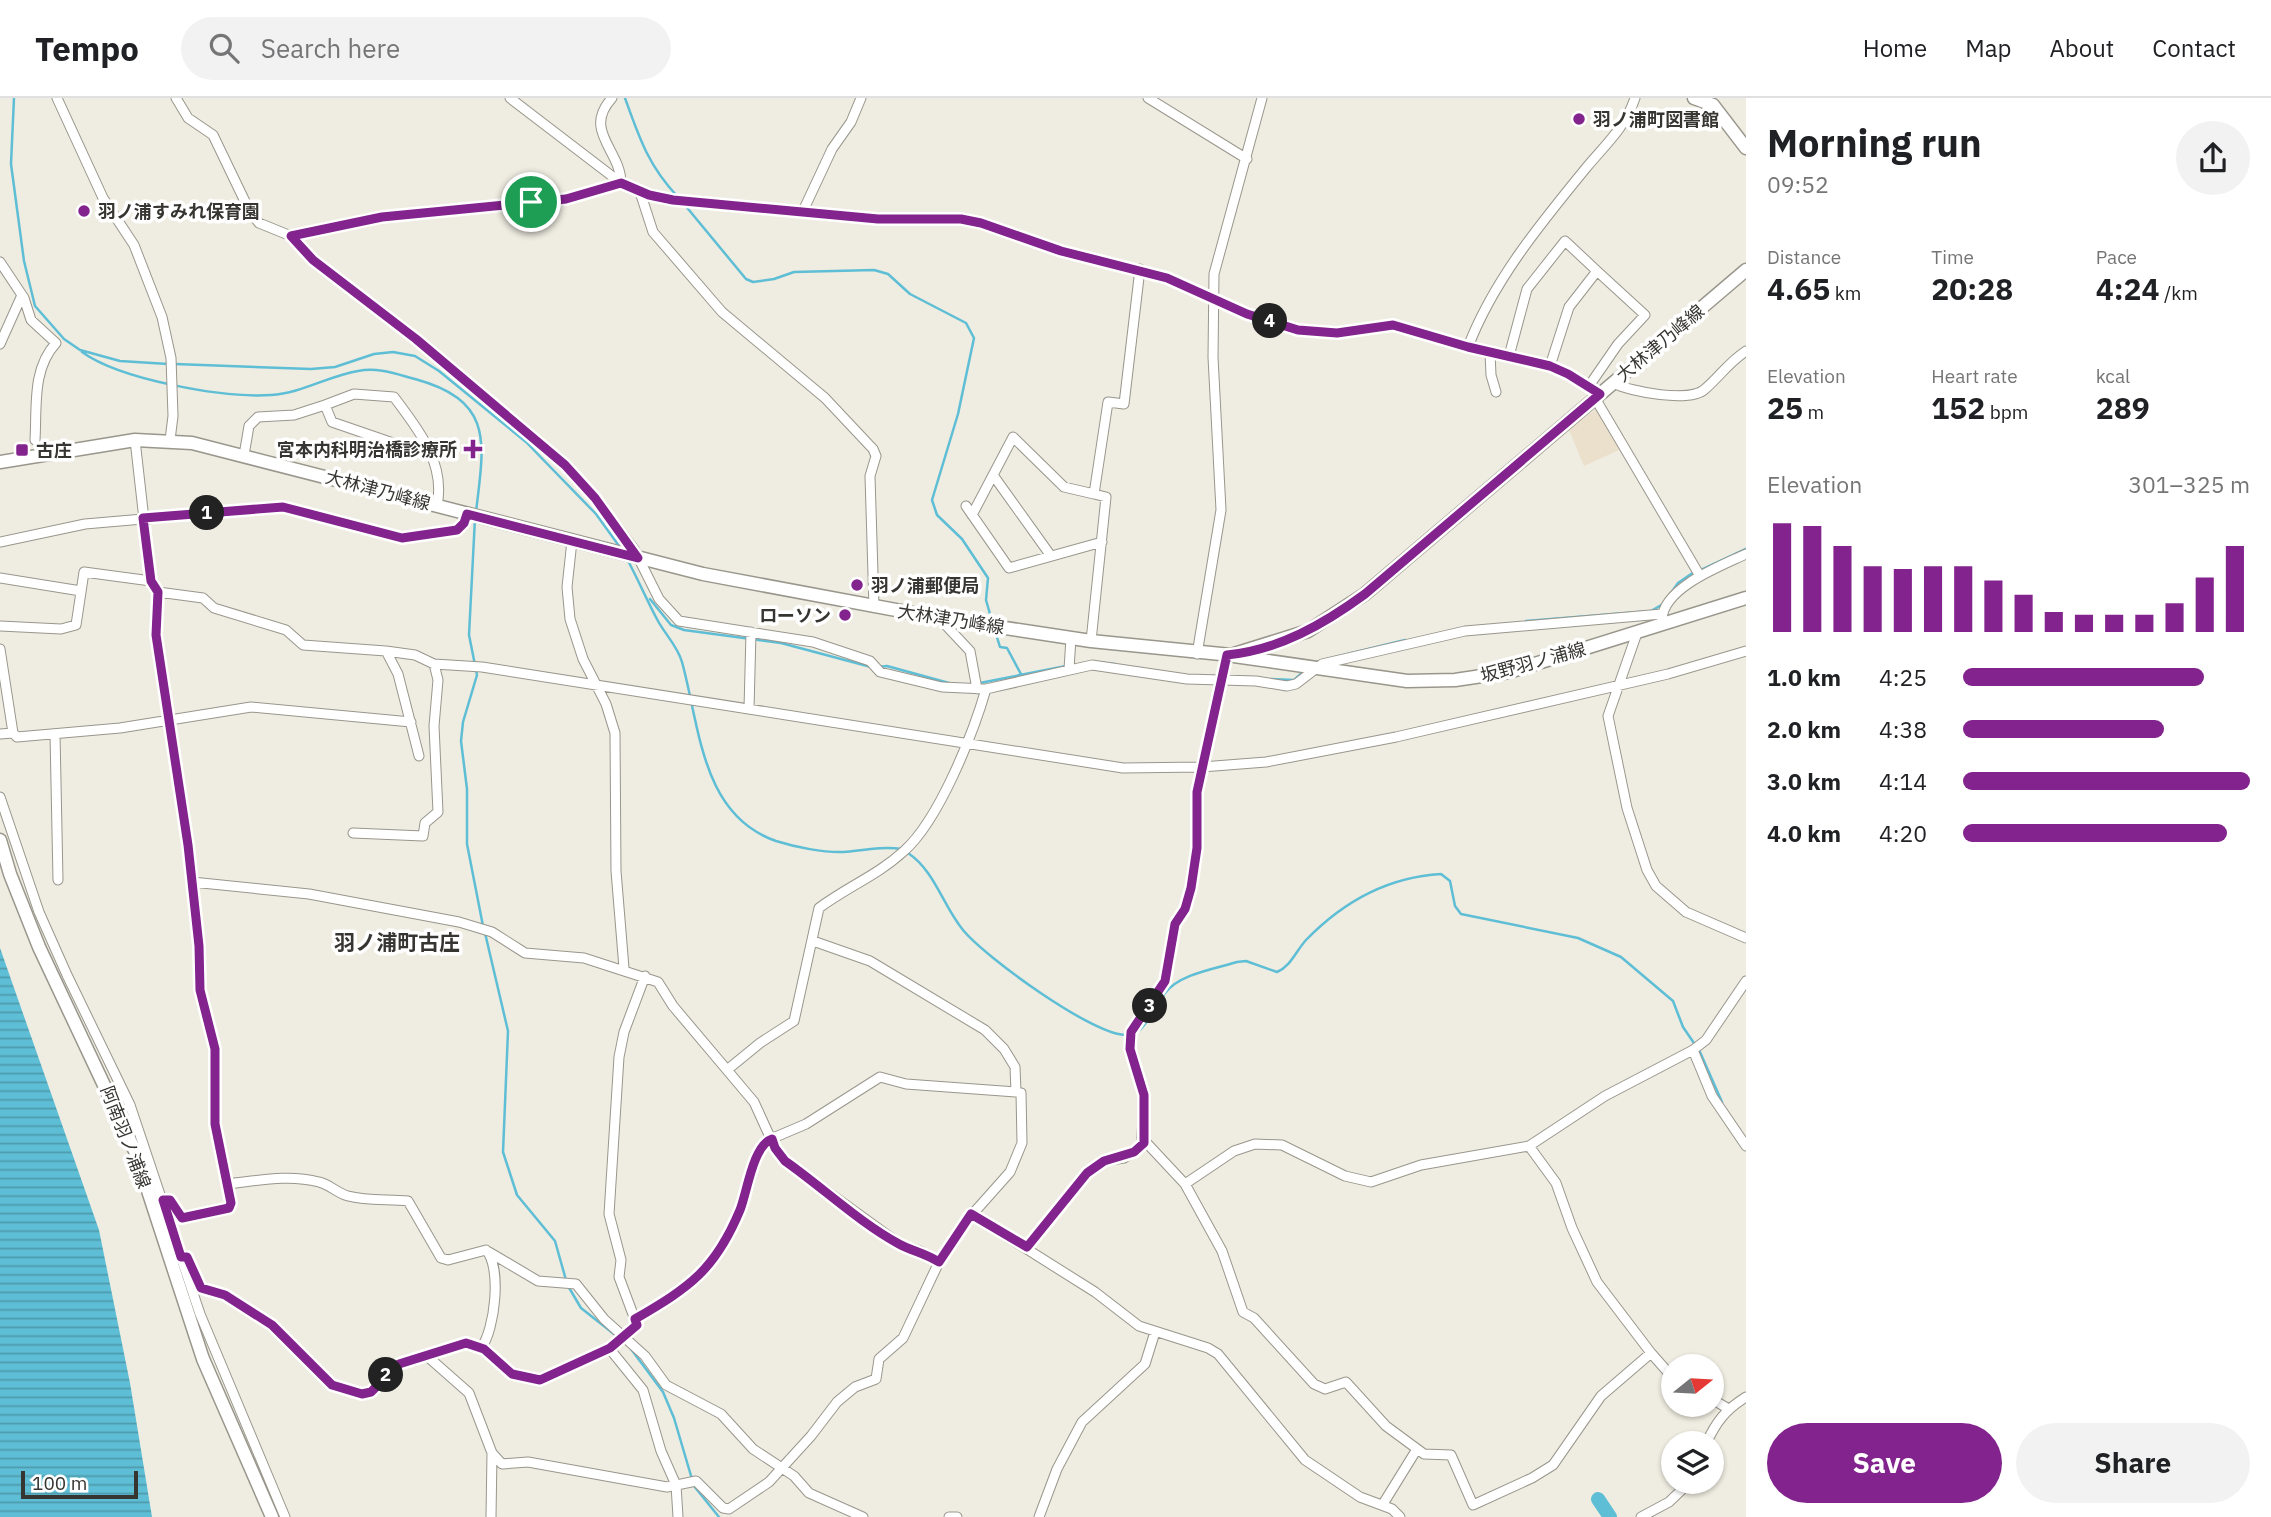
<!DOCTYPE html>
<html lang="en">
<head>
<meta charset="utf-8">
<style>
  body { margin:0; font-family:"IBM Plex Sans","Noto Sans JP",sans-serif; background:#f2f2f2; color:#202124; height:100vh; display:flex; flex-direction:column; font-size:26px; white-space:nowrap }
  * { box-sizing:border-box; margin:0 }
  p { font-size:23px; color:#757577 }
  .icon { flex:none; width:38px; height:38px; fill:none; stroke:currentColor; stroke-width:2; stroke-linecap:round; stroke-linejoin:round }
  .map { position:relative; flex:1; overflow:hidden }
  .details { display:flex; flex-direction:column; background:#fff; width:525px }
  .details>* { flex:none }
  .needle { width:46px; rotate:72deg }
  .buttons { position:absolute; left:1661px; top:1256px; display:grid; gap:14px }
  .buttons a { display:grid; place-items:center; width:63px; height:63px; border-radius:50%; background:#fff; box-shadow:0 2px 5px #0004; font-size:35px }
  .scale { position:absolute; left:21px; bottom:18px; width:117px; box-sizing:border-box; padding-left:7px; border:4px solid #363531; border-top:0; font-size:19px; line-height:24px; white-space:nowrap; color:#363531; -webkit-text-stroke:5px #fff; paint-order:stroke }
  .pin { position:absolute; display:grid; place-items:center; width:60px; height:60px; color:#fff; margin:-30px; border:4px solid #fff; border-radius:50%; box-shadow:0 2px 7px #0007 }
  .km { position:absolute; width:35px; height:35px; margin:-18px; border-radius:50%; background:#222; color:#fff; font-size:19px; line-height:35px; text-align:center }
  .round { display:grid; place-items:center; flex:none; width:74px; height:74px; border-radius:37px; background:#f2f2f2 }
  .headline { display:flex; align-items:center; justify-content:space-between; height:119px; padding:0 21px }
  h1 { font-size:38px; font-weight:700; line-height:52px }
  .stats { display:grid; grid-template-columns:repeat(3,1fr); gap:10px; height:119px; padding:7px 21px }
  .stats div { display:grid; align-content:center }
  .stats b { font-size:30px; font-weight:700 }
  .stats small { font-size:19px; font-weight:400 }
  .stats p { font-size:19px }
  .chart { height:196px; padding:14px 21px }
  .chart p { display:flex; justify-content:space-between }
  .chart svg { width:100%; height:126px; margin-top:7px; stroke:#83238d; stroke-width:6 }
  .action { display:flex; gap:14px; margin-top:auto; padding:14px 21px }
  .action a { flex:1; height:80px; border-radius:42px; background:#83238d; color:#fff; font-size:28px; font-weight:700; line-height:80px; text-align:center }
  .action a+a { background:#f2f2f2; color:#202124 }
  ul { padding:0 21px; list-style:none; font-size:23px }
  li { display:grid; grid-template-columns:112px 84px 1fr; align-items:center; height:52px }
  li i { height:18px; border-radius:9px; background:#83238d }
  header { display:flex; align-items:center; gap:42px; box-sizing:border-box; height:98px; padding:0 35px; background:#fff; border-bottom:2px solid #e0e0e0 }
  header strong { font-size:33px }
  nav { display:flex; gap:38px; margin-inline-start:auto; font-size:24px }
  .search { width:490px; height:63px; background:#f2f2f2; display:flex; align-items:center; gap:18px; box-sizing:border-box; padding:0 24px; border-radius:38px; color:#757577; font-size:26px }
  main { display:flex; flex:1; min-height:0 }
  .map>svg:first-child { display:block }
  .commercial { fill:#ebe0cc }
  .water { fill:url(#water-rules) }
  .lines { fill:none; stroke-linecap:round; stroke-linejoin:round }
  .stream { stroke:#5ebed5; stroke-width:2.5 }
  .river { stroke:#5ebed5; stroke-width:14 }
  .minor-casing { stroke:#99968c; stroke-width:11 }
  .secondary-casing { stroke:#99968c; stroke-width:15 }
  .minor { stroke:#fff; stroke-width:9 }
  .secondary { stroke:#fff; stroke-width:12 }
  .route-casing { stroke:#fff; stroke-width:14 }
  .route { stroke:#83238d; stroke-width:9 }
  .poi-dot { fill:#83238d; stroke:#fff; stroke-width:2.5 }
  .labels { text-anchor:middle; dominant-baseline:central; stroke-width:7; stroke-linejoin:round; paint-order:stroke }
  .poi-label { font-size:18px; font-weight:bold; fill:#363531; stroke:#fff; text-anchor:start }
  .street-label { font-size:18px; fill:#363531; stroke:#fff }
  .quarter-label { font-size:21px; font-weight:bold; fill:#363531; stroke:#fff }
</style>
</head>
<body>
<header>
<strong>Tempo</strong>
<div class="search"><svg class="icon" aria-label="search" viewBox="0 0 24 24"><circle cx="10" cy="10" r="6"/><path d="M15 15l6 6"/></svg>Search here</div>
<nav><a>Home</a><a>Map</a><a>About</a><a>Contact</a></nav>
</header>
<main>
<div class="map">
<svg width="1746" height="1419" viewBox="0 0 1746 1419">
  <defs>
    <pattern id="water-rules" width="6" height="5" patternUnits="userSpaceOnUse" patternTransform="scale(1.75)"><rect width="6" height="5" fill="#5ebed5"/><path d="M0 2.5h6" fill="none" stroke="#4e9bad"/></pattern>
  </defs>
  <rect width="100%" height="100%" fill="#efece1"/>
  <!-- commercial -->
  <path class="commercial" d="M 1596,311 L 1619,352 L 1584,368 L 1569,332 Z"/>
  <!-- water -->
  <path class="water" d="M 0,850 L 99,1132 L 130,1285 L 152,1419 L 0,1419 Z"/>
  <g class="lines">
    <!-- stream -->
    <path class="stream" d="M 14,0 L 11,66 L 24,163 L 35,208 L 64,241 L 80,252 L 120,263 L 168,266
      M 625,0 C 639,39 648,67 677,98
      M 684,106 L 746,181 L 753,184 L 774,181 L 794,174 L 874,172 L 888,176 L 910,196 L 966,225 L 974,240 L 958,316 L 932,402 L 937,417 L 962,441 L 988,480 L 986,502 L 992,523
      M 82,254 C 121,282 223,300 271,297 C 302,295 328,278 358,273 C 378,269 396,276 415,281 C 495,303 484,345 476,414
      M 175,266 L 311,271 L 335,269 L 374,256 L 393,254 L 415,258 L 439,273 L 526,344 L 596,416 L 622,452
      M 475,420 L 469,537 L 477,577 L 463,624 L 461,643 L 467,691 L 467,746 L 483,828
      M 627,461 C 638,481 647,503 658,523 C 665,536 678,549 682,564 C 700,629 701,717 776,743 C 795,749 824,755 844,754 C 864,752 883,748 902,751
      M 1701,472 L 1746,451
      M 1671,495 L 1678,485 L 1694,474
      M 650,501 L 671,527 L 684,532 L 781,545 L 871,569
      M 1526,523 L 1651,513 L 1663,506
      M 995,533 L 1000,549 L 1007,550 L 1022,578
      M 1327,561 L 1405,542
      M 1093,564 L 1115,566
      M 878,569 L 887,568 L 949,585
      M 1271,581 L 1294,582 L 1303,574
      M 980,585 L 1066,568
      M 908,755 C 935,773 943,808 963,832 C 985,859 1096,940 1128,937
      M 485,835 L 508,933 L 503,1054 L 517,1097 L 555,1143 L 566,1182
      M 1135,936 C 1149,926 1154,909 1165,895 C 1180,876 1214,871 1237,864 L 1246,863 L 1277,874 C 1291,868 1296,853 1306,842 C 1343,804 1388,779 1441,776 L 1450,783 L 1455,808 L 1461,816 L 1578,840 L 1621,859 L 1673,903 L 1683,929 L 1700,954 L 1722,1004
      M 568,1188 L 581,1210 L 619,1240
      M 631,1251 L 663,1294 L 674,1320 L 694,1388 L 719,1419"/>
    <!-- river -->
    <path class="river" d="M 1598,1401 L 1610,1419"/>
    <defs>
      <path id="minor" d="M 57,0 L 103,100 L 134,147 L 162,219 L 171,260 L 173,318 L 170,342
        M 176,0 L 188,20 L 213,37 L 250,114 L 259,125 L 291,138 L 313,162 L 416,241 L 565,367 L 595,400 L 634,451 L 659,501 L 679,523 L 813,544 L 870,563 L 880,574 L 942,589 L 986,591 L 1092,567 L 1187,581 L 1256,583 L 1287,588 L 1296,586 L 1322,566 L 1465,533 L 1662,516
        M 510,0 L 621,85 L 649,97 L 673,102 L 878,121 L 961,121 L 981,125 L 1061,153 L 1167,180 L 1247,216 L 1298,232 L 1337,235 L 1393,227 L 1468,249 L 1550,268 L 1568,276 L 1600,296
        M 612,0 C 582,33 621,52 621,85
        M 1148,0 L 1247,61
        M 640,94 L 653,134 L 722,214 L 825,300 L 873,351 L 876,358 L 870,378 L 874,509
        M 803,113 L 832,51 L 851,24 L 861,0
        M 291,138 L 382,119 L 566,101 L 621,85
        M 0,164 L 24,200 L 31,222 L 56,245 C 32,271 37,308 35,342
        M 0,246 L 22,197
        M 1468,249 C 1493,183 1541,125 1586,70 C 1606,46 1625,30 1635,0
        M 1490,255 L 1491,277 L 1496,294
        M 1509,258 L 1527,191 L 1565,143 L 1597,173 L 1569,209 L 1550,268
        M 1613,285 C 1630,294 1691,305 1705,291 C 1720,278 1729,264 1746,253
        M 1589,288 L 1618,246 L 1645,217 L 1597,173
        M 1595,300 L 1700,478
        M 325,307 L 354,296 L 394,299 C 418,331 446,365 437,408
        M 135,342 L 151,483 L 158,494 L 156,537 L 188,747 L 199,848 L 200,892 L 215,951 L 215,1026 L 231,1105 L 229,1110 L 182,1120 L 170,1102 L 163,1102
        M 244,357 L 249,328 L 258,319 L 294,317 L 325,307 L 332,324 L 422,355 L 430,354
        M 993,377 L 1051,458
        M 966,408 L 1009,470 L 1102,444
        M 972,417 L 1013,339 L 1064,389 L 1094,396
        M 572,443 L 567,489 L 570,521 L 583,561 L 606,606 L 615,635 L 616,773 L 624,870
        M 0,444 L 85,426 L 283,409 L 402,440 L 457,431 L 464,425 L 467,416
        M 0,480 L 81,493
        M 158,494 L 203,500 L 214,510 L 286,532 L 303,547 L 386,553 L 415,557 L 434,566 L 438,582 L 434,628 L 438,714 L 425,725 L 423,738 L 353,735
        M 939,520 L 970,553 L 977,591
        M 1662,521 C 1664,489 1721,468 1746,456
        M 0,528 L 61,531 L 76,527 L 84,474 L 151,483
        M 1637,535 L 1608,618 L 1627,710 L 1647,772 L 1656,788 L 1686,814 L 1746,840
        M 1091,543 L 1106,399 L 1094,396 L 1108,304 L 1124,306 L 1140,171
        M 0,551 L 13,635 L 0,636
        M 386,553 L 398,576 L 419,658
        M 1197,556 L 1221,412 L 1213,259 L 1214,176 L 1262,0
        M 1227,557 L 1197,694 L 1197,750 L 1191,790 L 1185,811 L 1175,826 L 1165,883 L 1131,934 L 1130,951 L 1144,997 L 1142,1040 L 1185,1086 L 1234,1053 L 1255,1046 L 1282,1047 L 1345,1078 L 1371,1084 L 1421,1067 L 1529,1048 L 1605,998 L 1693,952
        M 434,566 L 482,569 L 1123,670 L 1202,669 L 1266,664 L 1396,639 L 1668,576 L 1746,553
        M 1069,571 L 1071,540
        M 749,611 L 751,534
        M 13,635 L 17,639 L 120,630 L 251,609 L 411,624
        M 55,636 L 58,782
        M 0,699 L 39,814 L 67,877 L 130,1007 L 200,1216 L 285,1419
        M 192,784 L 309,796 L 459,824 L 492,834 L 525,855 L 584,860 L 658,884 L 673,908 L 754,1004 L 775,1050 L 785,1063 L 901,1147 L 920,1153 L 939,1164
        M 1746,883 L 1706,942 L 1693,952 L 1712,998 L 1746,1048
        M 727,972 L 760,945 L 794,923 L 819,810 C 847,789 878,777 904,753 C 939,722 973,636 986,591
        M 1529,1048 L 1556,1085 L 1572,1130 L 1597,1184 L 1651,1255
        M 226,1086 C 257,1083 288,1076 319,1084 C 329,1086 337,1095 348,1098 C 367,1103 388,1101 408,1103 L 441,1160 L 448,1162 L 486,1152 C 502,1169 495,1232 481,1250
        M 1185,1086 L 1222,1153 L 1243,1214 L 1254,1220 L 1314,1286 L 1325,1291 L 1346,1284 L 1386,1328 L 1424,1356 L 1451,1357 L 1473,1407 L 1532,1380 L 1553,1367 L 1601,1298 L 1651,1255 L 1673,1280
        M 971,1116 L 1095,1194 L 1139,1228 L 1208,1250 L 1218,1256 L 1305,1362 L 1360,1399 L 1392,1411 L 1400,1419
        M 1027,1149 L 1087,1075 L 1104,1063 L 1124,1060 L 1144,1045
        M 489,1154 L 538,1183 L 576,1186 L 604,1221 L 645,1258 L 666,1287 L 721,1316 L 753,1351 L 794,1378 L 809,1395 L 863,1419
        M 181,1159 L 187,1159 L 201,1190 L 225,1197 L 273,1227 L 332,1287 L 362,1296 L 371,1294 L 399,1267 L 465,1245 L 484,1251 L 512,1276 L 540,1281 L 609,1250 L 637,1227 L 619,1179 L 621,1162 L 609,1116 L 619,959 L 624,934 L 645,878
        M 635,1221 C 694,1187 718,1168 743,1104 C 751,1083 753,1062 766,1043 L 806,1026 L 880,979 L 906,986 L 1016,994
        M 609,1250 L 643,1292 L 661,1353 L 676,1387 L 678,1419
        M 427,1258 L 469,1295 L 492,1355 L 502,1366 L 528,1364 L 667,1389 L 696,1383 L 723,1410 L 729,1411 L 769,1384 L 811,1338 L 837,1304 L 855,1289 L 876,1281 L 879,1261 L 903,1240 L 939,1164 L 962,1128 L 1010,1074 L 1022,1045 L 1021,995 L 1016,994 L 1015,969 L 1004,951 L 985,932 L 870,863 L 813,843
        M 1712,1301 L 1727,1310
        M 1706,1346 C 1716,1324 1725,1312 1746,1299
        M 1383,1406 L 1417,1351
        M 491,1419 L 492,1355
        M 949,1419 L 957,1419
        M 1039,1419 L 1057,1371 L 1082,1324 L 1145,1266 L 1155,1234
        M 1641,1419 L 1669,1404 L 1690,1384"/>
      <path id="secondary" d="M 1694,0 L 1713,7 L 1746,50
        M 0,364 L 135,342 L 192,345 L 703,476 L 939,520 L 1091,543 L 1231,557 L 1308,533 L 1365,496 L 1746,172
        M 1234,558 L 1407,583 L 1455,582 L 1509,574 L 1746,500
        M 0,742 L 10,776 L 39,849 L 135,1053 L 203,1261 L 272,1419"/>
    </defs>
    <!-- minor casing -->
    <use href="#minor" class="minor-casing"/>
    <!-- secondary casing -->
    <use href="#secondary" class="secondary-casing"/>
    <!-- minor -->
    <use href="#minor" class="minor"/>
    <!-- secondary -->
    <use href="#secondary" class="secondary"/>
  </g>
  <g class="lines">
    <defs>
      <path id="route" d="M 621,85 L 649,97 L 673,102 L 878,121 L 961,121 L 981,125 L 1061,153 L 1167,180 L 1247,216 L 1298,232 L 1337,235 L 1393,227 L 1468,249 L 1550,268 L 1568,276 L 1600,296 L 1365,496 C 1324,526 1279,552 1227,557 L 1197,694 L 1197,750 L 1191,790 L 1185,811 L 1175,826 L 1165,883 L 1131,934 L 1130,951 L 1144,997 L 1144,1045 L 1134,1054 L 1104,1063 L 1087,1075 L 1027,1149 L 971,1116 L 939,1164 C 925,1155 912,1153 899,1146 C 860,1125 822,1089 785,1063 L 775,1050 L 772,1041 C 753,1047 747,1095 740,1112 C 715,1172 690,1189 635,1221 L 637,1227 L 610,1250 L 540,1282 L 512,1276 L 484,1251 L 466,1245 L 399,1266 L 371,1294 L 362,1296 L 332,1287 L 272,1227 L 225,1197 L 201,1190 L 187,1159 L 181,1159 L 163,1102 L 170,1102 L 182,1120 L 229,1110 L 231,1105 L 215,1026 L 215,951 L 200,892 L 199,848 L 188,747 L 156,537 L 158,494 L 151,483 L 143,420 L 283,409 L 402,440 L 457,432 L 464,425 L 467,416 L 638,460 L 595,400 L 565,367 L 416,241 L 313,162 L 291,138 L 382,119 L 566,101 Z"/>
    </defs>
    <!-- route casing -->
    <use href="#route" class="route-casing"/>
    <!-- route -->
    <use href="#route" class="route"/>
  </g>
  <!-- markers -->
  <g class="poi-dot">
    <circle cx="1579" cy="21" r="7"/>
    <circle cx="84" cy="113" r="7"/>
    <path d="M469.5 340.5h7v7h7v7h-7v7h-7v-7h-7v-7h7z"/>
    <rect x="15" y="345" width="14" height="14" rx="3.5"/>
    <circle cx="857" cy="487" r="7"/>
    <circle cx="845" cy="517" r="7"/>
  </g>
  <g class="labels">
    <!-- poi labels -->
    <g class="poi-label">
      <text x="1593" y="21">羽ノ浦町図書館</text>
      <text x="98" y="113">羽ノ浦すみれ保育園</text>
      <text x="457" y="351" text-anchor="end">宮本内科明治橋診療所</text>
      <text x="36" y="352">古庄</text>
      <text x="871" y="487">羽ノ浦郵便局</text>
      <text x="831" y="517" text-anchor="end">ローソン</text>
    </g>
    <!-- street labels -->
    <g class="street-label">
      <text transform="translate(1660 245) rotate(-40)">大林津乃峰線</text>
      <text transform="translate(378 392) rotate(15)">大林津乃峰線</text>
      <text transform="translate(951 521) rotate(9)">大林津乃峰線</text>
      <text transform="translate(1533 564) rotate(-15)">坂野羽ノ浦線</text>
      <text transform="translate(126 1039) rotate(69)">阿南羽ノ浦線</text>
    </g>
    <!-- quarter labels -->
    <g class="quarter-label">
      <text x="397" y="844">羽ノ浦町古庄</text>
    </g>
  </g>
</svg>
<div class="buttons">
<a><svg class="needle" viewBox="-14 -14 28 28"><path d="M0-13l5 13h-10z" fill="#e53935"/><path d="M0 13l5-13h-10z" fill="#757577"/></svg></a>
<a><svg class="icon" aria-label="layers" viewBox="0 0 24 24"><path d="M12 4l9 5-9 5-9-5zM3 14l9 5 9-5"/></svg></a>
</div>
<div class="scale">100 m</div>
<div class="pin" style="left:531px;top:104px;background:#1e9e55"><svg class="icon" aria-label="arrive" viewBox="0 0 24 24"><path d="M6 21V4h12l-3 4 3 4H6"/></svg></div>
<b class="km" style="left:207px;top:415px">1</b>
<b class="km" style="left:386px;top:1277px">2</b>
<b class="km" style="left:1150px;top:908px">3</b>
<b class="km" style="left:1270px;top:223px">4</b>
</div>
<section class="details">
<div class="headline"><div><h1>Morning run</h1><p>09:52</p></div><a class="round"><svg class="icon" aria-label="share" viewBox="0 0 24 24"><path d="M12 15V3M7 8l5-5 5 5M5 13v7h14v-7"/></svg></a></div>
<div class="stats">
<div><p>Distance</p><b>4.65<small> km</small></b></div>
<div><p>Time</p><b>20:28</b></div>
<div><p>Pace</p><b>4:24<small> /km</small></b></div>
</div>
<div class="stats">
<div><p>Elevation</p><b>25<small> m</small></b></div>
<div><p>Heart rate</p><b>152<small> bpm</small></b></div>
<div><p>kcal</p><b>289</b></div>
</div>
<div class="chart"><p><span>Elevation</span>301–325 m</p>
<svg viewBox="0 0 160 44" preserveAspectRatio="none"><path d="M5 44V6M15 44V7M25 44V14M35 44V21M45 44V22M55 44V21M65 44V21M75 44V26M85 44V31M95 44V37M105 44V38M115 44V38M125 44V38M135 44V34M145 44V25M155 44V14"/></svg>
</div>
<ul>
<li><b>1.0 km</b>4:25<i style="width:84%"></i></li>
<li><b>2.0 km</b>4:38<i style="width:70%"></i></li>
<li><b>3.0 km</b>4:14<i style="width:100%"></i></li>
<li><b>4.0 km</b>4:20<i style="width:92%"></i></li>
</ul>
<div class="action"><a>Save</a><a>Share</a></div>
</section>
</main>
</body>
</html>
